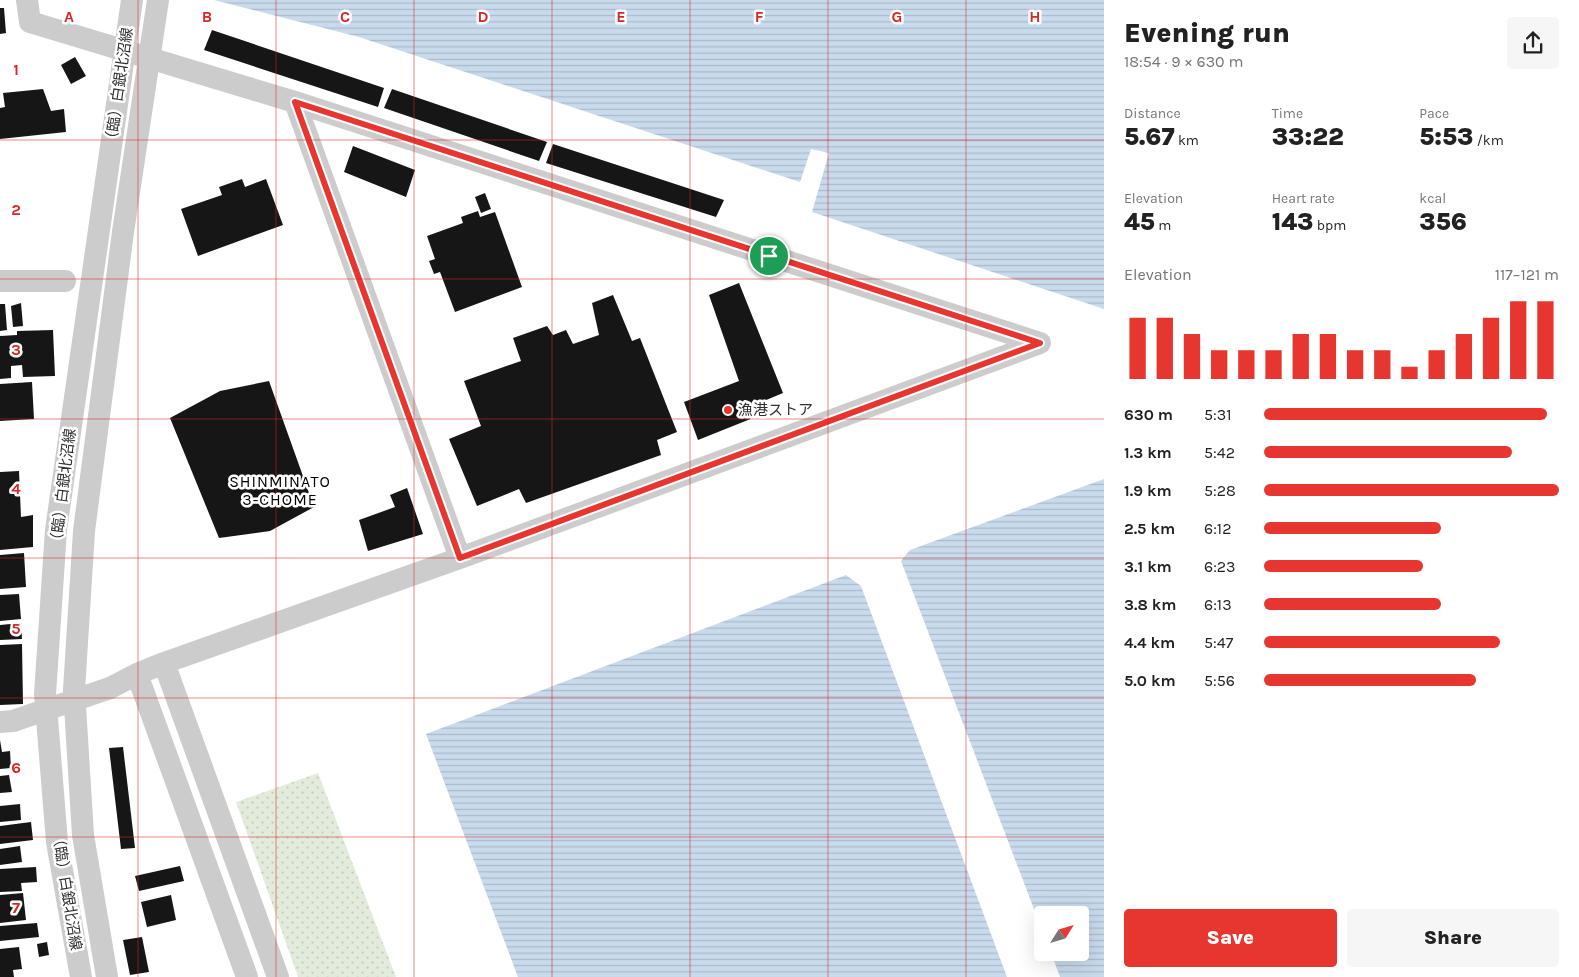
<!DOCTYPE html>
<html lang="en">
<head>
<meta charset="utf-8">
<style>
  body { margin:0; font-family:Karla,"Noto Sans JP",sans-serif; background:#f6f6f6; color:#222; height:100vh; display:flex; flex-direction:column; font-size:19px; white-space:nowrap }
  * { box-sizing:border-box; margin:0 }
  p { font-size:16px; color:#767676 }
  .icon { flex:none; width:28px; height:28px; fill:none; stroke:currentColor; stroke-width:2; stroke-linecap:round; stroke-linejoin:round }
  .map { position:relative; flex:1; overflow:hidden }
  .side { display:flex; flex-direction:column; background:#fff; width:475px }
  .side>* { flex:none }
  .needle { width:32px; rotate:53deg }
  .buttons { position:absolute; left:1034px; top:906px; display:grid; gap:10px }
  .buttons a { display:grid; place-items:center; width:55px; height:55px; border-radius:5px; background:#fff; box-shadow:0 5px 20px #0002; font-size:25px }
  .pin { position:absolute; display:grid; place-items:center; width:42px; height:42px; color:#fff; margin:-21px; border:2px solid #fff; border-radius:50%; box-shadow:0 1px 5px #0007 }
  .round { display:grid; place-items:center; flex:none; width:52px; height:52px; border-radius:5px; background:#f6f6f6 }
  .head { display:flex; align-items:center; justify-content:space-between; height:85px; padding:0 20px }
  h1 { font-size:28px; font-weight:800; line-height:38px }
  .metrics { display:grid; grid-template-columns:repeat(3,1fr); gap:8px; height:85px; padding:5px 20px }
  .metrics div { display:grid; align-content:center }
  .metrics b { font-size:25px; font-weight:800 }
  .metrics small { font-size:14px; font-weight:400 }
  .metrics p { font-size:14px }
  .chart { height:140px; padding:10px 20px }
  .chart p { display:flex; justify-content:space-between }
  .chart svg { width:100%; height:90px; margin-top:5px; stroke:#e7362f; stroke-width:6 }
  .primary-button { display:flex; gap:10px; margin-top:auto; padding:10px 20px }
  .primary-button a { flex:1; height:58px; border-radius:5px; background:#e7362f; color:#fff; font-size:20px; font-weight:800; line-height:58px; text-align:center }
  .primary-button a+a { background:#f6f6f6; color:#222 }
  ul { padding:0 20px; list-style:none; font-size:16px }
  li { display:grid; grid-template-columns:80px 60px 1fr; align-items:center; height:38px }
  li i { height:12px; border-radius:6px; background:#e7362f }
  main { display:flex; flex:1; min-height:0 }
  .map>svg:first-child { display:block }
  .grass { fill:url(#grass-dots) }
  .water { fill:url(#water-rules) }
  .building { fill:#161616 }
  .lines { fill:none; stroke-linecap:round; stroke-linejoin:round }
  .minor { stroke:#ccc; stroke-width:22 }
  .minor-bridge { stroke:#ccc; stroke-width:22 }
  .route-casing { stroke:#fff; stroke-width:10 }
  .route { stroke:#e7362f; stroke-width:6 }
  .grid { fill:none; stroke:#d62828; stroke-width:1; stroke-opacity:0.55 }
  .poi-dot { fill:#e7362f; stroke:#fff; stroke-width:2 }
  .labels { text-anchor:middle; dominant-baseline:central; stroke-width:5; stroke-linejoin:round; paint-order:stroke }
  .street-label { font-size:15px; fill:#2f2f2f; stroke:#fff }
  .poi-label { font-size:15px; fill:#2f2f2f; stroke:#fff; text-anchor:start }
  .neighbourhood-label { font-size:16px; letter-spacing:1px; fill:#000; stroke:#fff }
  .grid-label { font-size:16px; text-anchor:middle; font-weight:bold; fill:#d62828; stroke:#fff; stroke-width:5; stroke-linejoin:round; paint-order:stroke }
</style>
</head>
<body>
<main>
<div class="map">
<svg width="1104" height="977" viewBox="0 0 1104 977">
  <defs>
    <pattern id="grass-dots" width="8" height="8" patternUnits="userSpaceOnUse" patternTransform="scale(1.25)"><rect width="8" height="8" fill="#e3ecdc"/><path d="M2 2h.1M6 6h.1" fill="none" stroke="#c3cbbd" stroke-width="1.8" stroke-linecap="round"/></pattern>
    <pattern id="water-rules" width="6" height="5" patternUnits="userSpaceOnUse" patternTransform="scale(1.25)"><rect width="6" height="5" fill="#c8daec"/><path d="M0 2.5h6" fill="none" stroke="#acbbcb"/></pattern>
  </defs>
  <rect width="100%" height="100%" fill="#fff"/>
  <!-- grass -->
  <path class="grass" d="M 318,773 L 396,977 L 298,977 L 236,802 Z"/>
  <!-- water -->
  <path class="water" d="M 214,0 L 1104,0 L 1104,309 L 812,212 L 829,153 L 811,149 L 800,182 L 359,37 Z
    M 1104,479 L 1104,977 L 1060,977 L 1051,953 L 1080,952 L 1080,915 L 1042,915 L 1042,930 L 901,561 L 910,550 Z
    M 846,575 L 861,586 L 1007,977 L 518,977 L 426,734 Z"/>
  <!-- building -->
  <path class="building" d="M 0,8 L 4,8 L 6,33 L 0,34 Z
    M 212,30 L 384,88 L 378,107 L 204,50 Z
    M 75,57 L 86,76 L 71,84 L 61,65 Z
    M 43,89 L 51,111 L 64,109 L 66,132 L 0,139 L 0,108 L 5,107 L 3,93 Z
    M 392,89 L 547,142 L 539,161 L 384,108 Z
    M 553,144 L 724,200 L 716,217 L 546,163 Z
    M 353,146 L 415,170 L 406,197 L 344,172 Z
    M 242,179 L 245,187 L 266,179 L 283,225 L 198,256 L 181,209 L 222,195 L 219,187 Z
    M 485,193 L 491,209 L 481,213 L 475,197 Z
    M 478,211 L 480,217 L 495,212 L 522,287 L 455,312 L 440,272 L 434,274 L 429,261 L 435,259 L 427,236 L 463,223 L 461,217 Z
    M 739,283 L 783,393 L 752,406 L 753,418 L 698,440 L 684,402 L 739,381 L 709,295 Z
    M 613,295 L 632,341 L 640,338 L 677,432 L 657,440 L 661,455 L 526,503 L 519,489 L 477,506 L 449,439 L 481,426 L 464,381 L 521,361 L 513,338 L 547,326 L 553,335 L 566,330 L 573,344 L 599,335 L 592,303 Z
    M 21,303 L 23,326 L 13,327 L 11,306 Z
    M 0,304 L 5,304 L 7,330 L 0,331 Z
    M 53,330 L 55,376 L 23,377 L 22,365 L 11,366 L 11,378 L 0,379 L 0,336 L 17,335 L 17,331 Z
    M 269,381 L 314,507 L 270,531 L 219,538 L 170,418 L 220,391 Z
    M 32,382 L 34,419 L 0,421 L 0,384 Z
    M 19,471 L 21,517 L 33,515 L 33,547 L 0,550 L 0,472 Z
    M 407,488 L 423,534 L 368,551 L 359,520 L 395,507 L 390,495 Z
    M 24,553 L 26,587 L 0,589 L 0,555 Z
    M 19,594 L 21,619 L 0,621 L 0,595 Z
    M 21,623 L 22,639 L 0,640 L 0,625 Z
    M 22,644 L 23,704 L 0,705 L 0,645 Z
    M 0,740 L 2,752 L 10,751 L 11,768 L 0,769 Z
    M 123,747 L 135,848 L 121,849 L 109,748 Z
    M 9,775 L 12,792 L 0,793 L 0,776 Z
    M 20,804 L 21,820 L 0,822 L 0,806 Z
    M 31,822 L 33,840 L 0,844 L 0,826 Z
    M 20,846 L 22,862 L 0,865 L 0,849 Z
    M 180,866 L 184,881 L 139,891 L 135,876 Z
    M 36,867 L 37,882 L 21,883 L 22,891 L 0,892 L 0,869 Z
    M 23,893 L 26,920 L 0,923 L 0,895 Z
    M 171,895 L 176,920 L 147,927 L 141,902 Z
    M 37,923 L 39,937 L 0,941 L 0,926 Z
    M 142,937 L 149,972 L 130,975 L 123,940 Z
    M 47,942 L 49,955 L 39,957 L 37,944 Z
    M 19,947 L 22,969 L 13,970 L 14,977 L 0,977 L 0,949 Z"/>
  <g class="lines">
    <!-- minor -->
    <path class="minor" d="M 295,102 L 460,558
      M 0,281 L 65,281
      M 164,663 L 278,977
      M 137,674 L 247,977
      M 0,722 L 13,721 L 110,688 L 137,674 L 164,663 L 460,558 L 1040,343 L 295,102 L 30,22 L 27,0"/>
    <!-- minor-bridge -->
    <path class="minor-bridge" d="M 81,977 L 57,842 L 45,694 L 56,530 L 132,0
      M 107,977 L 83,835 L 74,690 L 84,531 L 123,232 L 158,0"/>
  </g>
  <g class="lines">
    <defs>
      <path id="route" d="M 295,102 L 1040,343 L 460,558 Z"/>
    </defs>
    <!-- route casing -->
    <use href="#route" class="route-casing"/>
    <!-- route -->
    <use href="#route" class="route"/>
  </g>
  <!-- grid -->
  <path class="grid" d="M 138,0 L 138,977M 276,0 L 276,977M 414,0 L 414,977M 552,0 L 552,977M 690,0 L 690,977M 828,0 L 828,977M 966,0 L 966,977M 0,140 L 1104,140M 0,279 L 1104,279M 0,419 L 1104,419M 0,558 L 1104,558M 0,698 L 1104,698M 0,837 L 1104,837"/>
  <!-- markers -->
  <circle class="poi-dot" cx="728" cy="410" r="5"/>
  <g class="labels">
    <!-- street labels -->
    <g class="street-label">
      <text transform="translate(119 87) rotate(-82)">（臨）白銀北沼線</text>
      <text transform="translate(63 488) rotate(-83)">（臨）白銀北沼線</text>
      <text transform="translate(67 891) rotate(81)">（臨）白銀北沼線</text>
    </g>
    <!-- poi labels -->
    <g class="poi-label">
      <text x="738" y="410">漁港ストア</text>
    </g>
    <!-- neighbourhood labels -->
    <g class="neighbourhood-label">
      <text x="280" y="481">SHINMINATO<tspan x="280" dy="18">3-CHOME</tspan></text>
    </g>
  </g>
  <g class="grid-label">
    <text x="69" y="22">A</text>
    <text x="207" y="22">B</text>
    <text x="345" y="22">C</text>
    <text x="483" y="22">D</text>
    <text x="621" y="22">E</text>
    <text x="759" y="22">F</text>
    <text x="897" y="22">G</text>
    <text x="1035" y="22">H</text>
    <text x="16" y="75">1</text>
    <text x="16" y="215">2</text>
    <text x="16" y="355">3</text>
    <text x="16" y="494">4</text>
    <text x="16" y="634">5</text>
    <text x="16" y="773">6</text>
    <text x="16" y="913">7</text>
  </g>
</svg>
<div class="buttons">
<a><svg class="needle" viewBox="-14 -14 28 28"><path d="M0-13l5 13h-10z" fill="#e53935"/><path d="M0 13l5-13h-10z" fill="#767676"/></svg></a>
</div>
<div class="pin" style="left:769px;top:256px;background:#1e9e55"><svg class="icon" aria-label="arrive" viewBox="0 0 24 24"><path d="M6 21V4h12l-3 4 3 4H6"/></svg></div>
</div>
<section class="side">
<div class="head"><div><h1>Evening run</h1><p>18:54 · 9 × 630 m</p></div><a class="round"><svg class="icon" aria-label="share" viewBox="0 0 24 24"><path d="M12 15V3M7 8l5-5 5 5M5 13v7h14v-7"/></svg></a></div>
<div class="metrics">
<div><p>Distance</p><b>5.67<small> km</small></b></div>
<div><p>Time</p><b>33:22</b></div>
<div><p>Pace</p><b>5:53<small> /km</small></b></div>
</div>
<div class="metrics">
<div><p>Elevation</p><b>45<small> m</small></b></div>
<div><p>Heart rate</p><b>143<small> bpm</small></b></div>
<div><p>kcal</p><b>356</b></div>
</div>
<div class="chart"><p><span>Elevation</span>117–121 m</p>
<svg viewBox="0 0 160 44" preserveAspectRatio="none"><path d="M5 44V14M15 44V14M25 44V22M35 44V30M45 44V30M55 44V30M65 44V22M75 44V22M85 44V30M95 44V30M105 44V38M115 44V30M125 44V22M135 44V14M145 44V6M155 44V6"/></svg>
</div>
<ul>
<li><b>630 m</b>5:31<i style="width:96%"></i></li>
<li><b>1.3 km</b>5:42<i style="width:84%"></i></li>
<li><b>1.9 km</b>5:28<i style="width:100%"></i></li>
<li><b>2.5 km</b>6:12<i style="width:60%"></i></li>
<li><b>3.1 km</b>6:23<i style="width:54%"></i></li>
<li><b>3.8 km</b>6:13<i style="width:60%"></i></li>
<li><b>4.4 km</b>5:47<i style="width:80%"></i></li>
<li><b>5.0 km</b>5:56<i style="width:72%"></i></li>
</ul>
<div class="primary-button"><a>Save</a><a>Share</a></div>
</section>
</main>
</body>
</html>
